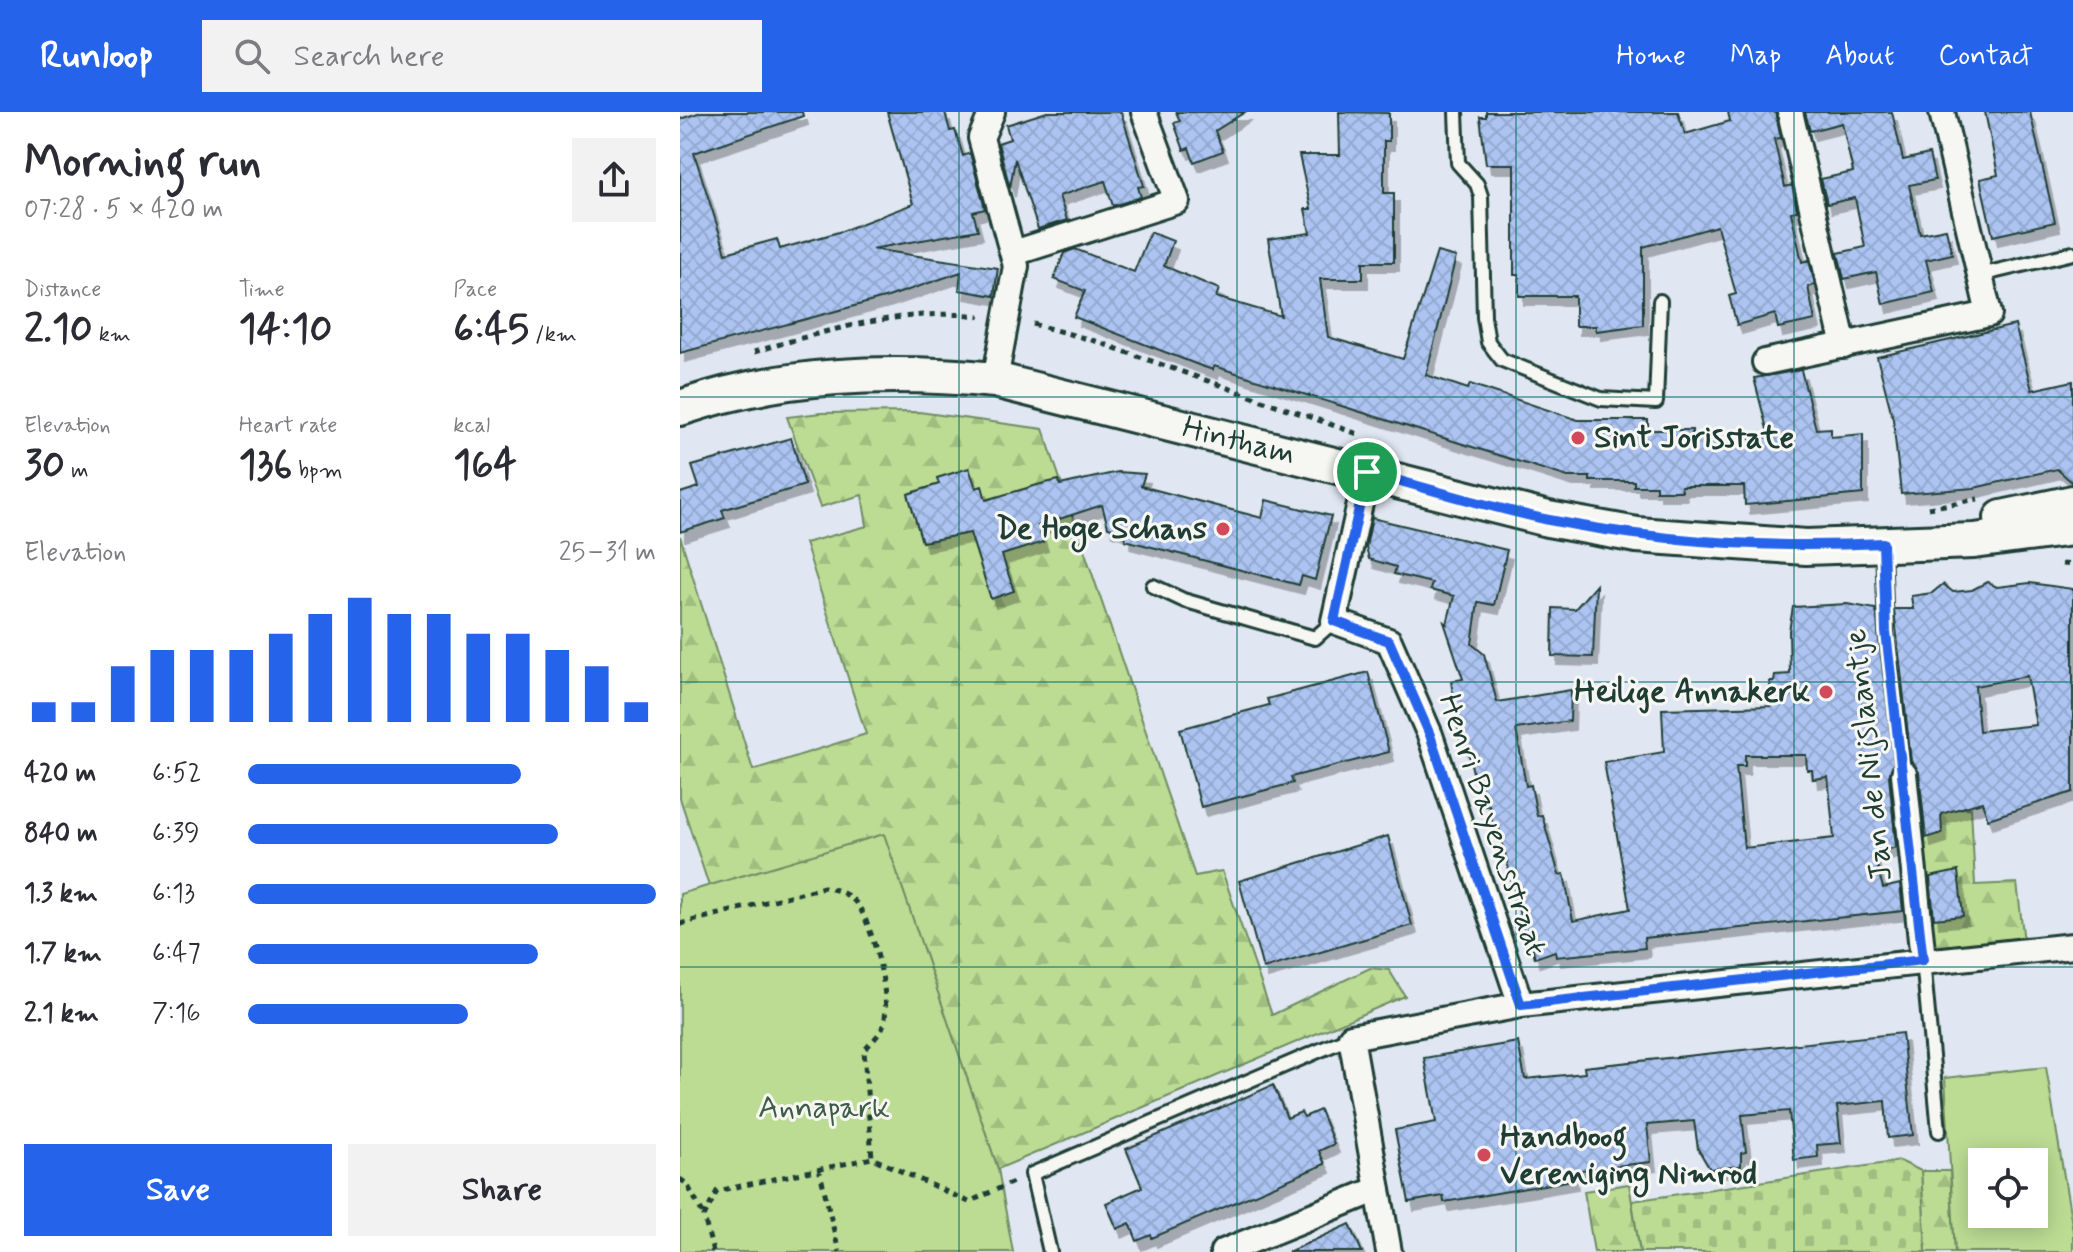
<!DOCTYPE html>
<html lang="en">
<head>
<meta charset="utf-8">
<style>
  body { margin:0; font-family:Mynerve,sans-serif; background:#f2f2f3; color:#2b2b33; height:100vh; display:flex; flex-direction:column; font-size:30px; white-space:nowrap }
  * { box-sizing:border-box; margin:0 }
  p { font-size:26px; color:#7c7c81 }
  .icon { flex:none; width:44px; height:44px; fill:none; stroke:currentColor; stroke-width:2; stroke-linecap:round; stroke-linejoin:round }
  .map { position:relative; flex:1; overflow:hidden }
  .drawer { display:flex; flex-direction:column; background:#fff; width:680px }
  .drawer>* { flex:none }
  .tools { position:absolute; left:1288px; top:1036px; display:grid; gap:16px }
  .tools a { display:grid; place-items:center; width:80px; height:80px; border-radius:0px; background:#fff; box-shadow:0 4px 20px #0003; font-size:40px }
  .pin { position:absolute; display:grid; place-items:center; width:68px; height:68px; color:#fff; margin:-34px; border:4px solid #fff; border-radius:50%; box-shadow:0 2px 8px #0007 }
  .round { display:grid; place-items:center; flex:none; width:84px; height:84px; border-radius:0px; background:#f2f2f3 }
  .headline { display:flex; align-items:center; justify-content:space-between; height:136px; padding:0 24px }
  h1 { font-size:44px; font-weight:700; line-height:60px }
  .stats { display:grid; grid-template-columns:repeat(3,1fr); gap:12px; height:136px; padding:8px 24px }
  .stats div { display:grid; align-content:center }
  .stats b { font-size:40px; font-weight:700 }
  .stats small { font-size:22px; font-weight:400 }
  .stats p { font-size:22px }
  .chart { height:224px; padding:16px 24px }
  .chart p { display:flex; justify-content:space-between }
  .chart svg { width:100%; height:144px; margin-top:8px; stroke:#2563eb; stroke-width:6 }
  .button { display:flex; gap:16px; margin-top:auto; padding:16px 24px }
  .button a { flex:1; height:92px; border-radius:0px; background:#2563eb; color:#fff; font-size:32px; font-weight:700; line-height:92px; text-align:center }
  .button a+a { background:#f2f2f3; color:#2b2b33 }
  ul { padding:0 24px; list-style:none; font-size:26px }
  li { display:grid; grid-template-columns:128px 96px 1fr; align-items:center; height:60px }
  li i { height:20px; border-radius:10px; background:#2563eb }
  header { display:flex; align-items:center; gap:48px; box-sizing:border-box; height:112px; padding:0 40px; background:#2563eb; color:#fff }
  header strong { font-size:38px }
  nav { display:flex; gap:44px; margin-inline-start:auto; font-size:28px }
  .search { width:560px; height:72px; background:#f2f2f3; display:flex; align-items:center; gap:20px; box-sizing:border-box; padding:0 28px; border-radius:0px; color:#7c7c81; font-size:30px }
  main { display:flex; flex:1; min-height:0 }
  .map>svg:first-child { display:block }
  .forest { fill:url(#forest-firs); stroke:#6e8c64; stroke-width:2 }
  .cemetery { fill:url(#cemetery-stones); stroke:#6e8c64; stroke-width:2 }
  .green { fill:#bcdc94; stroke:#6e8c64; stroke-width:2; fill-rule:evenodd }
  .building { fill:url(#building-cross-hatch); stroke:#1f3d34; stroke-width:2; fill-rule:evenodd; filter:url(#shadow) }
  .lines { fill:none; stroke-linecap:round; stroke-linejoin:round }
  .lane-casing { stroke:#1f3d34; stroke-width:18 }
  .street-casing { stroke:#1f3d34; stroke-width:30 }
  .secondary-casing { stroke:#1f3d34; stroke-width:40 }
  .path { stroke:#1f3d34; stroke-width:5; stroke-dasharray:6 6; stroke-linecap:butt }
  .lane { stroke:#f6f6f2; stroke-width:12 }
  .street { stroke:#f6f6f2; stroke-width:24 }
  .secondary { stroke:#f6f6f2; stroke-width:34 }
  .route-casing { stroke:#fff; stroke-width:16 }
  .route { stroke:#2563eb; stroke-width:10 }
  .grid { fill:none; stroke:#0f766e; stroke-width:2; stroke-opacity:0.55 }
  .poi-dot { fill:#d1495b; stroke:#f6f6f2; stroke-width:3 }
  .labels { text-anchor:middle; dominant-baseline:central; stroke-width:6; stroke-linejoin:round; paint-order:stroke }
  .poi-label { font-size:32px; font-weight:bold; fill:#1f3d34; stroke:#f6f6f2; text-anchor:start }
  .street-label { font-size:32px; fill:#1f3d34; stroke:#f6f6f2 }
  .park-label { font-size:32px; fill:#3e5d47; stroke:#f6f6f2 }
</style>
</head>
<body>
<header>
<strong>Runloop</strong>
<div class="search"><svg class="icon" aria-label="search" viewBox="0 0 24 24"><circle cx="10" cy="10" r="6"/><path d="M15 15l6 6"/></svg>Search here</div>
<nav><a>Home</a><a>Map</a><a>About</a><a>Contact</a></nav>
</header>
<main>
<section class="drawer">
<div class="headline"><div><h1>Morning run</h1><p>07:28 · 5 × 420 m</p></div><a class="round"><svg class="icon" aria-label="share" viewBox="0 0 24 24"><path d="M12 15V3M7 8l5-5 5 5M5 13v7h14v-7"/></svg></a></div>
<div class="stats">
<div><p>Distance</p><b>2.10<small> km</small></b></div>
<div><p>Time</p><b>14:10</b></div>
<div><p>Pace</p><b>6:45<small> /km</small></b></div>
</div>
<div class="stats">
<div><p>Elevation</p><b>30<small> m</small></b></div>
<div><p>Heart rate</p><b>136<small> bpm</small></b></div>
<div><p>kcal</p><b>164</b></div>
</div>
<div class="chart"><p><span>Elevation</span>25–31 m</p>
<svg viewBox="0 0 160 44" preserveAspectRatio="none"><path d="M5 44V38M15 44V38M25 44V27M35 44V22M45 44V22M55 44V22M65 44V17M75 44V11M85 44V6M95 44V11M105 44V11M115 44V17M125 44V17M135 44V22M145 44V27M155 44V38"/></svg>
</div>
<ul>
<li><b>420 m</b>6:52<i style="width:67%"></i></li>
<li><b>840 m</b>6:39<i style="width:76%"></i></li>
<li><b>1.3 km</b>6:13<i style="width:100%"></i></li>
<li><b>1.7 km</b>6:47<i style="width:71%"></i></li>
<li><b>2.1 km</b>7:16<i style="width:54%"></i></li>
</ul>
<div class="button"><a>Save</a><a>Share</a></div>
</section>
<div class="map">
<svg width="1393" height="1140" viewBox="0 0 1393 1140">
  <defs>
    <pattern id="forest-firs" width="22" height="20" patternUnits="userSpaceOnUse" patternTransform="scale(2)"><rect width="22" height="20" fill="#bcdc94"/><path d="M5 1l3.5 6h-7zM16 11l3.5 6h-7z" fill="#a1be80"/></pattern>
    <pattern id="cemetery-stones" width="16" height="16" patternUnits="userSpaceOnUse" patternTransform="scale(2)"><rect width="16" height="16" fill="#bcdc94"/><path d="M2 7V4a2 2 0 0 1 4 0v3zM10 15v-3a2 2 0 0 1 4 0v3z" fill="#a1be80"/></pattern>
    <pattern id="building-cross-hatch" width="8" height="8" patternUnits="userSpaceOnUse" patternTransform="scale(2)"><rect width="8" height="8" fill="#adc4f2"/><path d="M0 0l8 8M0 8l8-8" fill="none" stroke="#94a9d0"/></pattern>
    <filter id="shadow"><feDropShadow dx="5" dy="9" stdDeviation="0" flood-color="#0004"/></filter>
  </defs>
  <rect width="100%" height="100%" fill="#e0e7f2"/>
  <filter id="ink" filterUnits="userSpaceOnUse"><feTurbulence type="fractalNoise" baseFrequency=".0125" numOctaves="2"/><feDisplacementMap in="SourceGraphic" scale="16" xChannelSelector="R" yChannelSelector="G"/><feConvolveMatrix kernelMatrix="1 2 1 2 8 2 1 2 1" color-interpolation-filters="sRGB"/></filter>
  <g filter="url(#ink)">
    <!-- forest -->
    <path class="forest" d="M 239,300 L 363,317 L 515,764 L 542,759 L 592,903 L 690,856 L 709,858 L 725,884 L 318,1057 L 204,723 L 29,774 L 0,686 L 0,424 L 73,658 L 186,622 L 125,431 L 187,414 L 182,383 L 140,395 L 107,305 L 141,301 Z
      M 1291,696 L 1295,773 L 1337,771 L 1344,830 L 1246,841 L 1232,698 Z
      M 1241,1059 L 1270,1059 L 1275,1140 L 1246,1140 Z
      M 949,1072 L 960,1140 L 914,1140 L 904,1079 Z"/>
    <!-- cemetery -->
    <path class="cemetery" d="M 1220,1049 L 1241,1059 L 1246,1140 L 960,1140 L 952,1089 Z"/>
    <!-- green -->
    <path class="green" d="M 204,722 L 318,1057 L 333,1140 L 0,1140 L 0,782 Z
      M 1366,955 L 1393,1119 L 1393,1140 L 1275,1140 L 1265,966 ZM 1302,1050 L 1354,1050 L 1354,1102 L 1302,1102 Z"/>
    <!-- building -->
    <path class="building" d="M 21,0 L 122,0 L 123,4 L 14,41 L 46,141 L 97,127 L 100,137 L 162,119 L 233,92 L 207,0 L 265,0 L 270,19 L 275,18 L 283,44 L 290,41 L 305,97 L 293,100 L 298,118 L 192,137 L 318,156 L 314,184 L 279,178 L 281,160 L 208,185 L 0,241 L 0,7 Z
      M 367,0 L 441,0 L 464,74 L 458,75 L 461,85 L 433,94 L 425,69 L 379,84 L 387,108 L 358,117 L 335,47 L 330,76 L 318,31 L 330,27 L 326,13 Z
      M 496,0 L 565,0 L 535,19 L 543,39 L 514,50 L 509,36 L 504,38 L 494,11 L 500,9 Z
      M 659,0 L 709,1 L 709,29 L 704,29 L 704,81 L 714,81 L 714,150 L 683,150 L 683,167 L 640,167 L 648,225 L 723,247 L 757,140 L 776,145 L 746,263 L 788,277 L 790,272 L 898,308 L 968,308 L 968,318 L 1012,318 L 1012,323 L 1023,323 L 1023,330 L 1089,325 L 1074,266 L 1121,258 L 1136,317 L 1151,316 L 1151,325 L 1183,322 L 1183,382 L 1065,393 L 1064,374 L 1001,374 L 1002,379 L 976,379 L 976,374 L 954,374 L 954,369 L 910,369 L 910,365 L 888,365 L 534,254 L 533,258 L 521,254 L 394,205 L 405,179 L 374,167 L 384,141 L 395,137 L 454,160 L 470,120 L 493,129 L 484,154 L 539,177 L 536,185 L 601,204 L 588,127 L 630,121 L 625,97 L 631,97 L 619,43 L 660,43 Z
      M 806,0 L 998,0 L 1005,22 L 1050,9 L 1048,0 L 1095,0 L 1101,26 L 1094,27 L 1105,75 L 1112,73 L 1117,99 L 1111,100 L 1122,150 L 1129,148 L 1135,173 L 1128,175 L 1135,208 L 1098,216 L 1095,202 L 1057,213 L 1049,184 L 1056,182 L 1037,114 L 963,135 L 963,213 L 916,219 L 916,214 L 895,214 L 895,184 L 839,184 L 839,163 L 834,163 L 834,52 L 806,52 L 800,5 L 806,5 Z
      M 1125,0 L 1212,0 L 1223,48 L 1249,42 L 1255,68 L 1229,73 L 1240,122 L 1266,117 L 1272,142 L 1246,148 L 1254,180 L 1203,192 L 1196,160 L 1164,167 L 1158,141 L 1185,135 L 1175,86 L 1147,92 L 1141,67 L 1173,60 L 1162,11 L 1130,19 Z
      M 1305,0 L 1350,0 L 1375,110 L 1313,124 L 1300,67 L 1318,63 Z
      M 1335,213 L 1352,278 L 1393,269 L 1393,371 L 1377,357 L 1294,376 L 1221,382 L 1213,307 L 1197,245 Z
      M 111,326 L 125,373 L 42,398 L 45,406 L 0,420 L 0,381 L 19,375 L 12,354 Z
      M 289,356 L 296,376 L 302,374 L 306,388 L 361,372 L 379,368 L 380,373 L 438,360 L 465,362 L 461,374 L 582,406 L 586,388 L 651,404 L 635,468 L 622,464 L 619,473 L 445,428 L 447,420 L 428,415 L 422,393 L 358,414 L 363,430 L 322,443 L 334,479 L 311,487 L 290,421 L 242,430 L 228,382 L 259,372 L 257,366 Z
      M 692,406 L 827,438 L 814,493 L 798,490 L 792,532 L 804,542 L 817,590 L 891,578 L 890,609 L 836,617 L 846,674 L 851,673 L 857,704 L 862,703 L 879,763 L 884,762 L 893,809 L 950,797 L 924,650 L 984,640 L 982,597 L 1091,594 L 1090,569 L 1094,569 L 1095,563 L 1110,562 L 1109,519 L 1113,495 L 1167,492 L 1196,497 L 1214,652 L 1209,664 L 1216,735 L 1194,742 L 1203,776 L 1220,772 L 1223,799 L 964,826 L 965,836 L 876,845 L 875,839 L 855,846 L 849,821 L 844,821 L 818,712 L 813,716 L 809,693 L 805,694 L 798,664 L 794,665 L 787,634 L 783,635 L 780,627 L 771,569 L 783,567 L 764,510 L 767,512 L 774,484 L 750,478 L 752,471 L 714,462 L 716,455 L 689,447 L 686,435 ZM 1065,643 L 1126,643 L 1127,658 L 1132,658 L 1133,667 L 1148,665 L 1154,726 L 1064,736 L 1056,654 L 1065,654 Z
      M 1307,470 L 1317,475 L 1350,471 L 1393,477 L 1393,680 L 1308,707 L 1302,690 L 1261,702 L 1262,721 L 1246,726 L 1239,660 L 1231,649 L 1214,497 L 1233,497 L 1231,484 L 1252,481 L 1263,472 L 1273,480 L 1292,478 ZM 1347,564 L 1356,613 L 1299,619 L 1295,574 Z
      M 916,473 L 913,545 L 872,544 L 873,496 L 895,497 Z
      M 688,560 L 709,640 L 611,665 L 613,671 L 521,695 L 500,617 L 589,593 L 587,587 Z
      M 708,724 L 732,813 L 583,857 L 559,769 Z
      M 1278,759 L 1283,804 L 1254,807 L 1250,765 Z
      M 1222,921 L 1233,1023 L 1208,1026 L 1205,989 L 1157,994 L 1161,1031 L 1137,1033 L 1138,1045 L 1114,1048 L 1109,999 L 1062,1003 L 1066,1040 L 1061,1041 L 1061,1054 L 1030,1057 L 1018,1037 L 1014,1009 L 967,1013 L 971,1050 L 891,1059 L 893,1068 L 764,1090 L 763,1084 L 729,1090 L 715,1018 L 756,1010 L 744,946 L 838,930 L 845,967 L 905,961 L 904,955 Z
      M 593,973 L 607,1006 L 621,1000 L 624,1005 L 640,998 L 654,1032 L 639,1039 L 645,1052 L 472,1126 L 471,1123 L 457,1129 L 450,1111 L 437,1117 L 426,1091 L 462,1075 L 446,1037 Z
      M 670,1112 L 682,1140 L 608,1140 Z"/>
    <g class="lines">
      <defs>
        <path id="lane" d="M 776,0 L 778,51 L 797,72 L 801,84 L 804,205 L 808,230 L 822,248 L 921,287 L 976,290 L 980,189
          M 1300,163 L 1393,141
          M 1203,434 L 1206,520 L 1224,662
          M 473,474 L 503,488 L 635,526 L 654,509
          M 1243,848 L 1259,1019
          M 370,1140 L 352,1062 L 671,925"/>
        <path id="street" d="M 312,0 L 301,26 L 336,154 L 315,268
          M 1110,0 L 1164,234
          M 334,141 L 497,89 L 464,0
          M 1085,250 L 1309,202 L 1262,0
          M 687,360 L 654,509 L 709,529 L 750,623 L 841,893
          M 1224,662 L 1243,848
          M 543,1140 L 698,1077
          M 709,1140 L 671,925 L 841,893 L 1393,834"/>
        <g id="secondary">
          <path id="s1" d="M 0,296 C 102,261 209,258 315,268 L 868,407 L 957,423 L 1126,435 L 1294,429 L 1393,416"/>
          <path d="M 1322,406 L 1393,391"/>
        </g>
      </defs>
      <!-- lane casing -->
      <use href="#lane" class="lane-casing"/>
      <!-- street casing -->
      <use href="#street" class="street-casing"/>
      <!-- secondary casing -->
      <use href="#secondary" class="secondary-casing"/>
      <!-- path -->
      <path class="path" d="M 353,212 L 415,229 L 681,323
        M 74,240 C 146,218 224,196 300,204
        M 1248,396 L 1298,387
        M 1382,452 L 1393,453
        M 0,812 L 144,775 C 157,778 168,781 177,792 C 192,811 213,890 203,914 C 200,923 190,931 184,939 L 192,1046
        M 139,1056 L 159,1140
        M 0,1067 L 7,1072 L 24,1104
        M 33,1140 L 24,1105 L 37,1079 L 192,1046 L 289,1090 L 333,1070"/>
      <!-- lane -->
      <use href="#lane" class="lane"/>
      <!-- street -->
      <use href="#street" class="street"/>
      <!-- secondary -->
      <use href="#secondary" class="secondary"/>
    </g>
  </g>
  <g class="lines" filter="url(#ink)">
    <defs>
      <path id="route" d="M 687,360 C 747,376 808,395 869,408 C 980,430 1091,437 1203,431 L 1206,520 L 1243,848 L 841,893 L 750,623 L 709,529 L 654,509 Z"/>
    </defs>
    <!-- route casing -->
    <use href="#route" class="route-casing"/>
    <!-- route -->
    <use href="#route" class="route"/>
  </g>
  <!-- grid -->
  <path class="grid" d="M 279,0 L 279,1140M 557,0 L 557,1140M 836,0 L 836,1140M 1114,0 L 1114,1140M 0,285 L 1393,285M 0,570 L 1393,570M 0,855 L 1393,855"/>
  <!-- markers -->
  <g class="poi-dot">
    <circle cx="898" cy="326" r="8"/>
    <circle cx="543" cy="417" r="8"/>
    <circle cx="1146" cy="580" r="8"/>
    <circle cx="804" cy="1043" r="8"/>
  </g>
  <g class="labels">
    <!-- poi labels -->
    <g class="poi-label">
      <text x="914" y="326">Sint Jorisstate</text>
      <text x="527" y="417" text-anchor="end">De Hoge Schans</text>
      <text x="1130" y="580" text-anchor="end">Heilige Annakerk</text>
      <text x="820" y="1025">Handboog<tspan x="820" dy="37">Vereniging Nimrod</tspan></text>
    </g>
    <!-- street labels -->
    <g class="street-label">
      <text stroke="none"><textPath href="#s1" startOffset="570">Hintham</textPath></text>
      <text transform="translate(1189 643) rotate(-96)">Jan de Nijslaantje</text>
      <text transform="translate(812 713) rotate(71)">Henri Bayensstraat</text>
    </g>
    <!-- park labels -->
    <g class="park-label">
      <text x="144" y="996">Annapark</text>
    </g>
  </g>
</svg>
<div class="tools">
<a><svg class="icon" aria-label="locate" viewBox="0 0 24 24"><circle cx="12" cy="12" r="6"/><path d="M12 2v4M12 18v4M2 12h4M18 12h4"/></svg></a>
</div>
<div class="pin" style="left:687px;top:360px;background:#1e9e55"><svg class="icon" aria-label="arrive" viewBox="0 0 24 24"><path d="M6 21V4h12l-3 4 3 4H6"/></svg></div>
</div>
</main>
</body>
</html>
